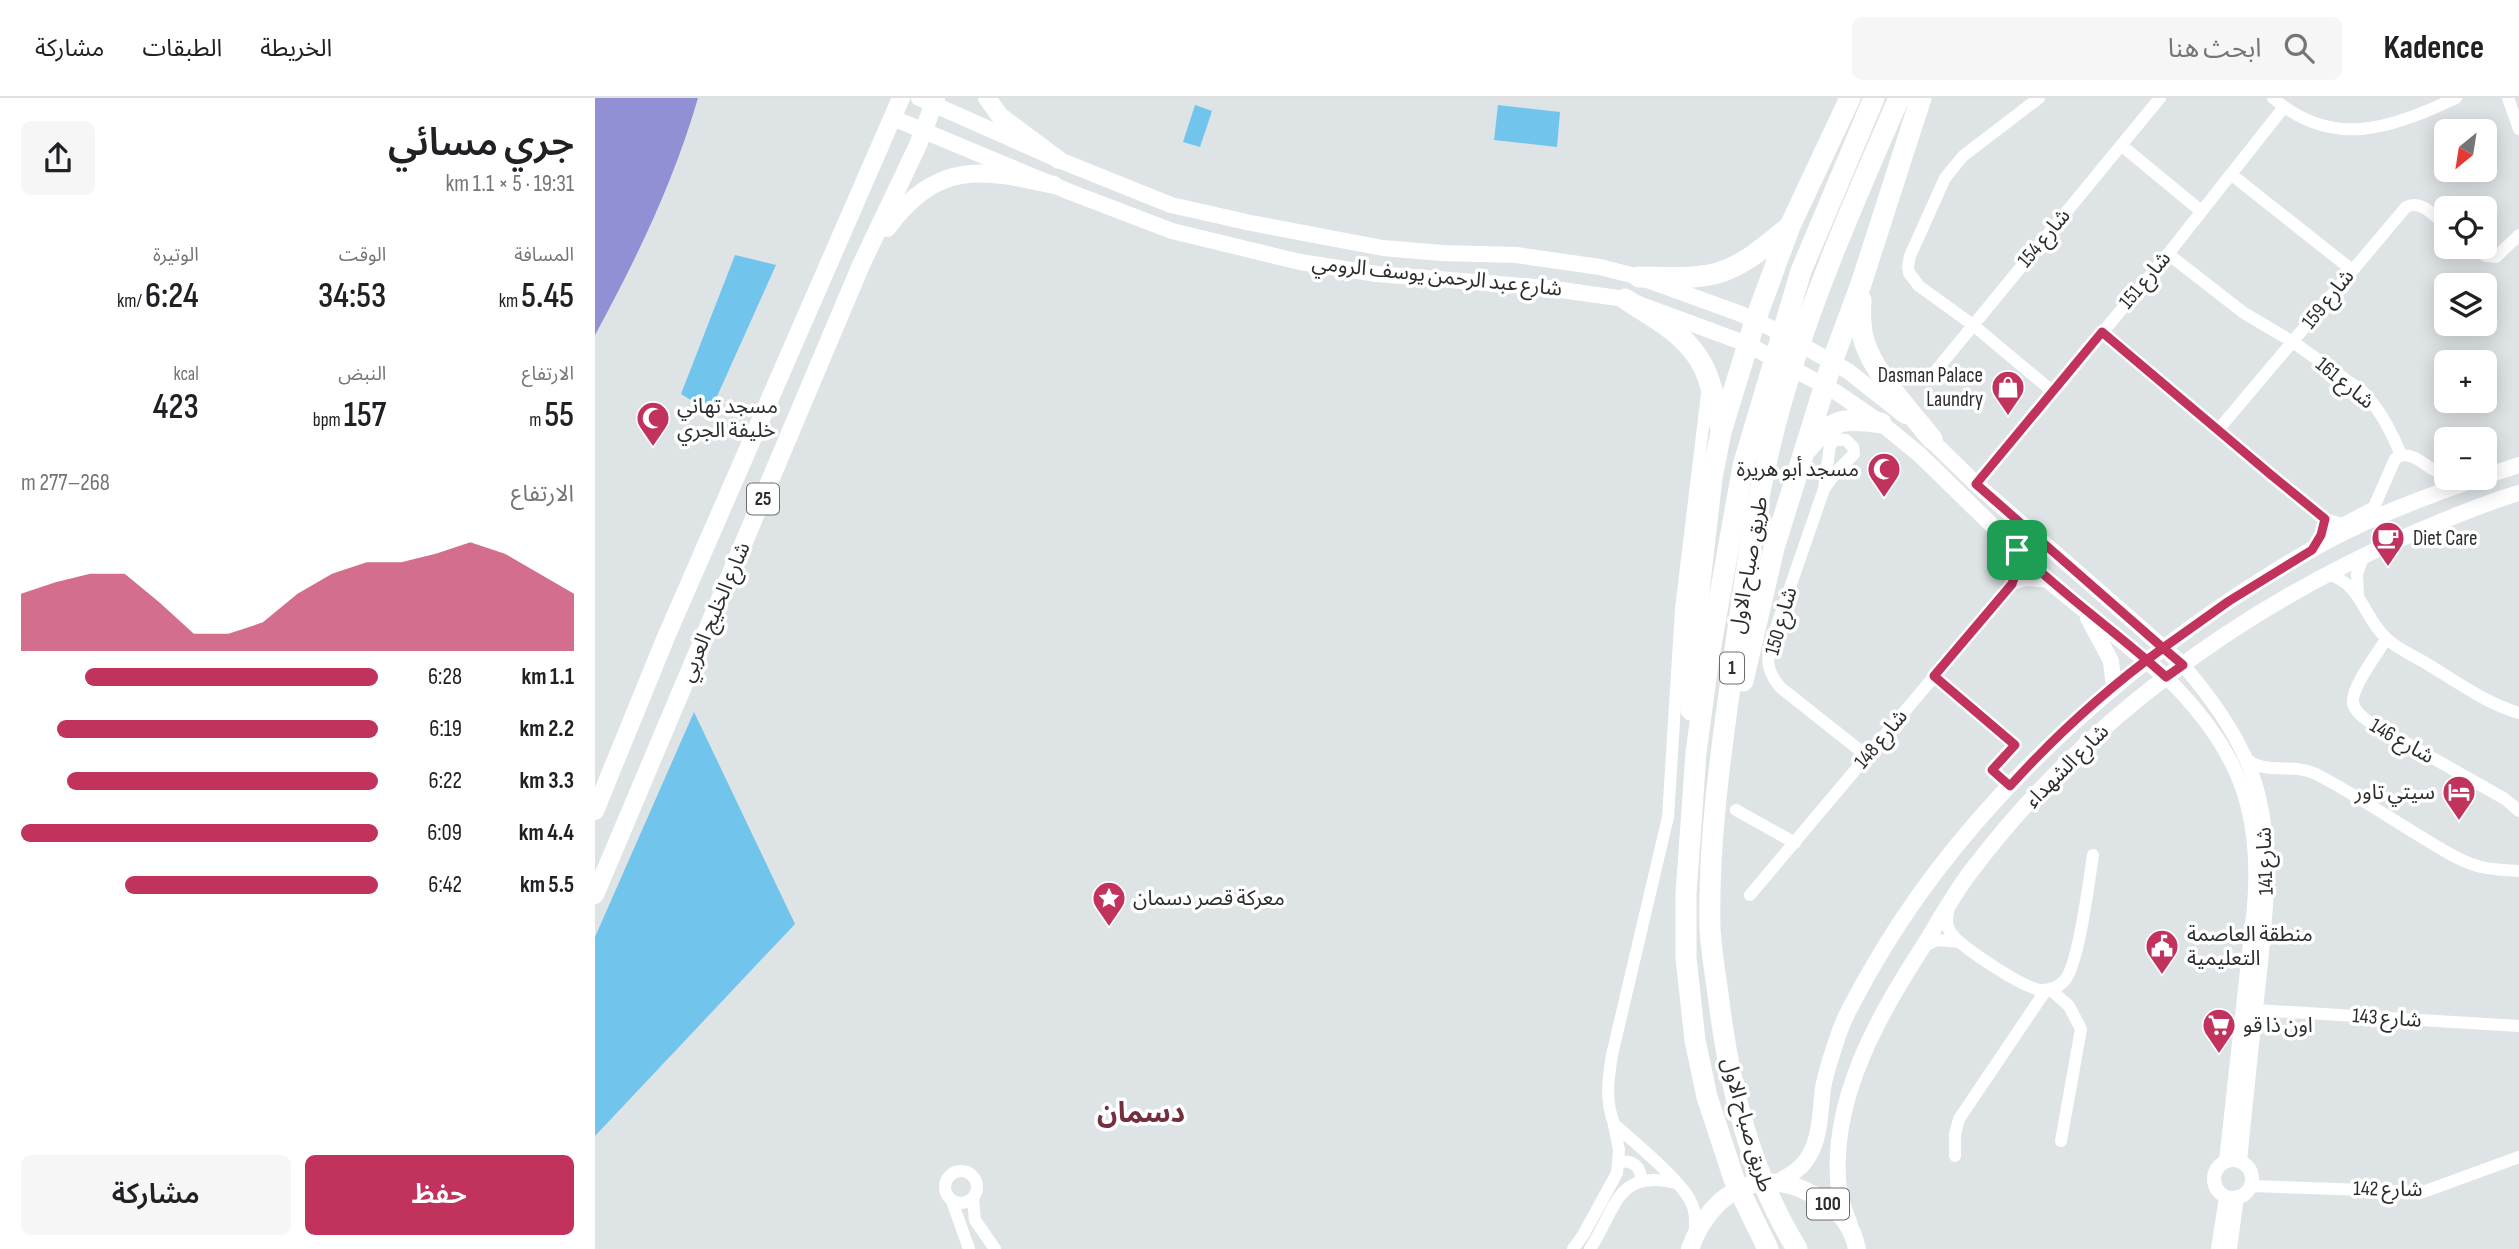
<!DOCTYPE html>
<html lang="ar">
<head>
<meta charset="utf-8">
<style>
  body { margin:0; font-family:"Sofia Sans Condensed","Noto Sans Arabic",sans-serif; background:#f6f6f6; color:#202124; direction:rtl; height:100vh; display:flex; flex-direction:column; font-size:26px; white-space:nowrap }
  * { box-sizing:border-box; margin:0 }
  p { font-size:23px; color:#757577 }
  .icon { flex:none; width:38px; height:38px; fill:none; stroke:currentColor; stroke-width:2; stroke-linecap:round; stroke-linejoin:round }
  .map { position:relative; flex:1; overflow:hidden; direction:ltr }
  .side { display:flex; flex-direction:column; background:#fff; width:595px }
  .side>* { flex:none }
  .needle { width:46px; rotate:210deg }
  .tools { position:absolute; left:1839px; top:21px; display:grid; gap:14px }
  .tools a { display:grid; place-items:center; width:63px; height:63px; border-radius:10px; background:#fff; box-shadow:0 4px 18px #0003; font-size:35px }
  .pin { position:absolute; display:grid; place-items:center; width:60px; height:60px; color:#fff; margin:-30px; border-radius:14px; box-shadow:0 4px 10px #0006 }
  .round { display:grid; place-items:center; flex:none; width:74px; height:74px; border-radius:10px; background:#f6f6f6 }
  .summary { display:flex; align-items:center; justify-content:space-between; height:119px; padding:0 21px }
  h1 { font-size:38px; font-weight:600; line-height:52px }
  .metrics { display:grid; grid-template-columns:repeat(3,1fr); gap:10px; height:119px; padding:7px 21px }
  .metrics div { display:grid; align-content:center }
  .metrics b { font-size:35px; font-weight:600 }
  .metrics small { font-size:19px; font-weight:400 }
  .metrics p { font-size:19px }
  .chart { height:196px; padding:14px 21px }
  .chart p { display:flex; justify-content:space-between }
  .chart svg { width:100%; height:126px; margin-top:7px; fill:#c1325d; opacity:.7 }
  .button { display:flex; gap:14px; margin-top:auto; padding:14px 21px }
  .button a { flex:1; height:80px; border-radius:10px; background:#c1325d; color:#fff; font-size:28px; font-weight:600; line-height:80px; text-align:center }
  .button a+a { background:#f6f6f6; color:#202124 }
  ul { padding:0 21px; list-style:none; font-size:23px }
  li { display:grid; grid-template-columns:112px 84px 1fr; align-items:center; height:52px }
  li i { height:18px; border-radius:9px; background:#c1325d }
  header { display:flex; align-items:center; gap:42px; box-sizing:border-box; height:98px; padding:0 35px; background:#fff; border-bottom:2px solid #e0e0e0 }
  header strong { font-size:33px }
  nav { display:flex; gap:38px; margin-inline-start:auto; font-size:24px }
  .search { width:490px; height:63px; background:#f6f6f6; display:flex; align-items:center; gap:18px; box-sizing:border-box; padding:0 24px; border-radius:10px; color:#757577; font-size:26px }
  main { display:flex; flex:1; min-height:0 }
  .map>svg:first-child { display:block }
  .green { fill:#71c5ed }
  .water { fill:#9290d4 }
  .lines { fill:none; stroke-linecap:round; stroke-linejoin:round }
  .minor { stroke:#fff; stroke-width:12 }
  .tertiary { stroke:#fff; stroke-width:14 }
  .secondary { stroke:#fff; stroke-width:16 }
  .primary { stroke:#fff; stroke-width:18 }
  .motorway { stroke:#fff; stroke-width:21 }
  .route-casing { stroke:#fff; stroke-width:14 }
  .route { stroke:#c1325d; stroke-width:9 }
  .labels { text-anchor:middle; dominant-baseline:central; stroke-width:7; stroke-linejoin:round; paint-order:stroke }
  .shield { fill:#fff; stroke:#6b6d6d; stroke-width:2 }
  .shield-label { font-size:19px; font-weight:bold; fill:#2c2e2e }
  .street-label { font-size:21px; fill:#2c2e2e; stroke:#fff }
  .poi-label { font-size:21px; fill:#2c2e2e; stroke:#fff; text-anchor:start }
  .district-label { font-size:28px; font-weight:bold; fill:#742e3e; stroke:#fff }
</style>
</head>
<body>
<header>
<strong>Kadence</strong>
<div class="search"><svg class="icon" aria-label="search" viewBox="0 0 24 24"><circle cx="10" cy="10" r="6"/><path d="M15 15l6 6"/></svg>ابحث هنا</div>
<nav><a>الخريطة</a><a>الطبقات</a><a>مشاركة</a></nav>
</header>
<main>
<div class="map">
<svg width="1924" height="1151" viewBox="0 0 1924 1151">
  <rect width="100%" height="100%" fill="#dee3e6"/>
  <!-- green -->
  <path class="green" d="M 600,7 L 617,13 L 605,49 L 588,44 Z
    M 903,7 L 965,14 L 962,49 L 899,42 Z
    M 140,157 L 181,167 L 115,314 L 86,296 Z
    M 99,614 L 200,826 L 0,1038 L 0,839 Z"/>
  <!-- water -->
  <path class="water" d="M 0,0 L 103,0 C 79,83 41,162 0,237 Z"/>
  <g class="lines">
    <!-- minor -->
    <path class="minor" d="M 1444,0 L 1368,58 L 1350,80 L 1315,158 L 1313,169 L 1314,175 L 1324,188 L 1378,227 L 1457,293
      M 1678,0 C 1739,52 1796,30 1861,0
      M 1913,0 L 1924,31
      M 1526,47 L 1606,113
      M 1637,77 L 1757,172
      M 1875,149 L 1891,158 L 1901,159 L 1924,137
      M 1573,156 L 1649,215 L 1698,244 L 1768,294 C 1786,313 1796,333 1806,357
      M 1507,234 L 1675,376 L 1730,421 L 1747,426
      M 1334,281 L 1565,0
      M 1623,332 L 1811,109 C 1827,101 1840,119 1852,129
      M 1381,386 L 1573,156 L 1689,9
      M 1229,391 L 1242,373 L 1259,356 L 1258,349 L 1251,342 L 1241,341 L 1235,347 L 1229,391 L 1174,550 C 1171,566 1175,578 1186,590 L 1272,658
      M 1726,437 L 1779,409 L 1800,361 L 1806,357 C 1825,356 1833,374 1852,377
      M 1731,476 C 1767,484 1768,520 1792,541 C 1803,551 1817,557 1829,564 C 1859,582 1890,605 1924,615
      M 1417,486 L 1432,482 L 1455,484
      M 1763,496 L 1762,476 L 1769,457
      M 1791,541 C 1783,555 1756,589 1758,605 C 1760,614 1768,620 1776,625 L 1910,701 L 1924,713
      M 1339,578 L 1420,647 L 1397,672 L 1415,688
      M 1649,659 C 1671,679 1696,664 1721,676 C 1758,695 1793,719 1828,740 C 1846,751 1866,764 1886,769 C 1898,772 1911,772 1924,773
      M 1141,712 L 1200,745
      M 1155,797 L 1417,486 L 1422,471 L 1422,452
      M 1354,809 C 1352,818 1350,827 1356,835 C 1366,849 1428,890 1446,892 C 1455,892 1464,889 1470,882 C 1484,865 1494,783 1498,757
      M 1328,849 L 1342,842 L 1365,844
      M 1455,891 L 1474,908 L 1486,931 L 1466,1043
      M 1661,912 L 1924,928
      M 1360,1058 L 1360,1036 L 1364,1021 L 1451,892
      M 1024,1064 C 1038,1062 1046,1068 1046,1082
      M350 1089a16 16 0 1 1 32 0a16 16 0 1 1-32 0Z
      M 1655,1088 L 1828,1094 L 1924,1059
      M 378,1101 L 380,1122 L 400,1151
      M 357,1103 L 374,1151
      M 1100,1135 C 1100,1124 1101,1112 1095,1102 C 1082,1079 1040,1045 1019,1026 C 1010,1002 1013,982 1017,957 L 1073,719 L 1086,511 L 1112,296
      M 978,1151 L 988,1137 L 1022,1075 L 1024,1052 L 1019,1027
      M 995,1151 C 1021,1112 1021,1070 1081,1085"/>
    <!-- tertiary -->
    <path class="tertiary" d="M 1588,567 C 1620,604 1653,651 1664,699 C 1679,761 1670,822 1664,884 C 1657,943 1651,1003 1645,1063
      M 1571,579 C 1642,649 1667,710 1659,809 L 1631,1063
      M1619 1081a19 19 0 1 1 38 0a19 19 0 1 1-38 0Z
      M 1623,1151 L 1631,1099
      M 1635,1151 L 1642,1099"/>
    <!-- secondary -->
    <path class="secondary" d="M 324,0 L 464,62 L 576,107 L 656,125 L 788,150 L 847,155 L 921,157 L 1005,169 L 1044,179 L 1146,216 L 1176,230 L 1253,273 L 1310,318
      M 298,20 L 475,94 L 577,133 L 705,164 L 782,176 L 952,190 L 1030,201 L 1152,246 L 1241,294 L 1286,325 L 1325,357 L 1455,484 L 1571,579
      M 1329,335 L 1381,386 L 1588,567
      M 1890,378 L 1924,367
      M 1493,520 L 1516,563 L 1519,589
      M 1183,1084 C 1193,1078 1205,1072 1212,1061 C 1226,1041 1225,1013 1228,990 C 1231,974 1236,959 1241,944 C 1248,920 1261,899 1273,877 C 1356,729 1486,605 1625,509 C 1665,482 1708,454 1752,433 C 1794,412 1840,396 1884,380
      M 1255,1127 C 1251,1116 1246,1104 1244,1092 C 1234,1008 1279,925 1322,858 C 1341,829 1356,799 1377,772 C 1489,624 1645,511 1814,437 C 1850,422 1886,406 1924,395"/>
    <!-- primary -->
    <path class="primary" d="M 392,0 L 405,18 L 464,62
      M 292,130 C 342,63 385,70 459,87
      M 0,713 L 71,539 L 306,0
      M 0,797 L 266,167 L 323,47 L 341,0
      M 1095,1151 C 1117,1088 1173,1064 1230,1104 C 1247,1115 1258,1131 1262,1151"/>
    <!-- motorway -->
    <path class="motorway" d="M 1044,179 C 1070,179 1101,182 1126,174 C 1152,165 1172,147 1194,129
      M 1030,201 C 1059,220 1092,236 1108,268 C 1118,287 1121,312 1126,332
      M 1266,202 C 1265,218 1265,236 1272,251 C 1286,284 1315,313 1337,341
      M 1212,351 C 1236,321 1248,319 1286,325
      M 1148,583 L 1179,450 L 1237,264 L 1266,186 L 1326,0
      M 1096,612 L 1096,562 L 1117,380 L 1126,334 L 1160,223 L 1195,128 L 1255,0
      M 1173,1151 L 1139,1081 L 1112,999 L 1100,942 L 1091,860 L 1091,796 L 1101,655 L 1114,558 L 1148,368 L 1206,173 L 1279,0
      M 1202,1151 C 1154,1072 1134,987 1123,896 C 1120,874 1116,852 1115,830 C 1113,742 1126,654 1138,567 C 1150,478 1162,389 1187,302 C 1217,198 1261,99 1304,0"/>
  </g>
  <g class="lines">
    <defs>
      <path id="route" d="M 1422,452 C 1469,498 1523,535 1571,579 L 1588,567 L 1568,550 L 1634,503 L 1717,452 L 1726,437 L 1730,421 L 1675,376 L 1507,234 L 1381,386 L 1568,550 C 1513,590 1461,637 1415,688 L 1397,672 L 1420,647 L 1339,578 L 1417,486 L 1422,471 L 1422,452"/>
    </defs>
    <!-- route casing -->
    <use href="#route" class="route-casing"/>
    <!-- route -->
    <use href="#route" class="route"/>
  </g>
  <!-- icons -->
  <defs>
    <symbol id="shop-pin" viewBox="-11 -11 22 30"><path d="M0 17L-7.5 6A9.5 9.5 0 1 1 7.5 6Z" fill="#c1325d" stroke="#fff"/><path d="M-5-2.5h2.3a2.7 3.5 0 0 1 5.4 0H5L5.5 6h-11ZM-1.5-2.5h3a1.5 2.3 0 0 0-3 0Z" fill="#fff"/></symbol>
    <symbol id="mosque-pin" viewBox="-11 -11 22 30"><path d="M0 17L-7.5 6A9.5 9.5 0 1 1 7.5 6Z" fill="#c1325d" stroke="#fff"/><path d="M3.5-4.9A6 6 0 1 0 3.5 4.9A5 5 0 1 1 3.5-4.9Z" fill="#fff"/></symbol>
    <symbol id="cafe-pin" viewBox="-11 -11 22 30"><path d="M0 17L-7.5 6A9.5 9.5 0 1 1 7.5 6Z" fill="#c1325d" stroke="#fff"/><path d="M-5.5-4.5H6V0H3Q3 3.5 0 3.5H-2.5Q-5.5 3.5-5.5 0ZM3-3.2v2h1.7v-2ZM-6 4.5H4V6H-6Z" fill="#fff"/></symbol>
    <symbol id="hotel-pin" viewBox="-11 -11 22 30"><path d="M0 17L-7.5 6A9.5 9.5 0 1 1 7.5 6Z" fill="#c1325d" stroke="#fff"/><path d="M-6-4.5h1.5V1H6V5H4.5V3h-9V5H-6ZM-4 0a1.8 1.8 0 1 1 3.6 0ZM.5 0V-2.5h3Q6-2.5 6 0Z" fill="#fff"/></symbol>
    <symbol id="sight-pin" viewBox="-11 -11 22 30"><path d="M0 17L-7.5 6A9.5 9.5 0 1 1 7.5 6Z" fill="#c1325d" stroke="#fff"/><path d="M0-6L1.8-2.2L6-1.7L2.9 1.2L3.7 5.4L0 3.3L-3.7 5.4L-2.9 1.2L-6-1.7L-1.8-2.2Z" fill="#fff"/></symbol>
    <symbol id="civic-pin" viewBox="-11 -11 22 30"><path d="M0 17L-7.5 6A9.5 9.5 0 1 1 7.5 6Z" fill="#c1325d" stroke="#fff"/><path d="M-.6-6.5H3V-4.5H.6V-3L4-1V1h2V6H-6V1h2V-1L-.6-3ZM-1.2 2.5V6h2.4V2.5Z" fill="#fff"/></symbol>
    <symbol id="supermarket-pin" viewBox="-11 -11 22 30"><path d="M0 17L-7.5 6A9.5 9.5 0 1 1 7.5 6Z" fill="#c1325d" stroke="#fff"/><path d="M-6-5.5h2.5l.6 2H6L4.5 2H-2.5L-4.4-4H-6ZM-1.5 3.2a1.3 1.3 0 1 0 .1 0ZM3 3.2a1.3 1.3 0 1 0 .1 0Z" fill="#fff"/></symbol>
  </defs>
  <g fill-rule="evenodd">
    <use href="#shop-pin" x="1394" y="270" width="38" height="52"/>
    <use href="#mosque-pin" x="39" y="301" width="38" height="52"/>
    <use href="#mosque-pin" x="1270" y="352" width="38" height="52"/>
    <use href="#cafe-pin" x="1774" y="421" width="38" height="52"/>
    <use href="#hotel-pin" x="1845" y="675" width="38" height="52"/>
    <use href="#sight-pin" x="495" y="781" width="38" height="52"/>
    <use href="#civic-pin" x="1548" y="829" width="38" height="52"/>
    <use href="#supermarket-pin" x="1605" y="908" width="38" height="52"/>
  </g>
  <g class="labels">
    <!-- shield labels -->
    <g class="shield">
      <rect x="152" y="385.5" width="32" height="31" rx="5"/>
      <rect x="1125" y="554.5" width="24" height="31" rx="5"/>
      <rect x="1212" y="1090.5" width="42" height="31" rx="5"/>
    </g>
    <g class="shield-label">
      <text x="168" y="401">25</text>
      <text x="1137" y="570">1</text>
      <text x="1233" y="1106">100</text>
    </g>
    <!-- street labels -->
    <g class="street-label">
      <text transform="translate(1449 140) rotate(-50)">شارع 154</text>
      <text transform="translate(842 178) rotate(6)">شارع عبد الرحمن يوسف الرومي</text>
      <text transform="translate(1550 182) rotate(-50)">شارع 151</text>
      <text transform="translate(1733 201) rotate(-51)">شارع 159</text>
      <text transform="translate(1750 285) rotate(39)">شارع 161</text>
      <text transform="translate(1154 467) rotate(-80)">طريق صباح الاول</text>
      <text transform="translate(120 514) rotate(-67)">شارع الخليج العربي</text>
      <text transform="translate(1186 523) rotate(-74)">شارع 150</text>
      <text transform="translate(1286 641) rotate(-50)">شارع 148</text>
      <text transform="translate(1807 643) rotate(30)">شارع 146</text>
      <text transform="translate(1472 668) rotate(-45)">شارع الشهداء</text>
      <text transform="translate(1670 763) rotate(-92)">شارع 141</text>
      <text transform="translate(1792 920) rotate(4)">شارع 143</text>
      <text transform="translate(1152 1027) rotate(74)">طريق صباح الاول</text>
      <text transform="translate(1793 1091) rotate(1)">شارع 142</text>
    </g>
    <!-- poi labels -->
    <g class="poi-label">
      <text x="1388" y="277" text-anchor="end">Dasman Palace<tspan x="1388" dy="24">Laundry</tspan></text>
      <text x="82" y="308">مسجد تهاني<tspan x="82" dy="24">خليفة الجري</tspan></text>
      <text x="1264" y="371" text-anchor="end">مسجد أبو هريرة</text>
      <text x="1818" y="440">Diet Care</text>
      <text x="1840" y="694" text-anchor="end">سيتي تاور</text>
      <text x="538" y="800">معركة قصر دسمان</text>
      <text x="1592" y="836">منطقة العاصمة<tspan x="1592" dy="24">التعليمية</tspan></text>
      <text x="1648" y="927">اون ذا قو</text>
    </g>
    <!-- district labels -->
    <g class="district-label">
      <text x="546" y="1015">دسمان</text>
    </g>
  </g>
</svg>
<div class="tools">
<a><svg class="needle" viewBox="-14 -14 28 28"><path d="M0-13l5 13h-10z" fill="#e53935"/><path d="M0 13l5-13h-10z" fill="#757577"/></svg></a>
<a><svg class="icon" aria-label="locate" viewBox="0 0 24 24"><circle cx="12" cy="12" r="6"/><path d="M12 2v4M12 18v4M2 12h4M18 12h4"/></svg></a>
<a><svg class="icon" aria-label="layers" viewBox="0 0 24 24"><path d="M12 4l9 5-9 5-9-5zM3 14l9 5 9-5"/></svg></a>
<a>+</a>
<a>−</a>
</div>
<div class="pin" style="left:1422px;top:452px;background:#1e9e55"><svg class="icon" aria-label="arrive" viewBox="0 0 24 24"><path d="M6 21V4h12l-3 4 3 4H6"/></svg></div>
</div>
<section class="side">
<div class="summary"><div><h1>جري مسائي</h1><p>19:31 · 5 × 1.1 km</p></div><a class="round"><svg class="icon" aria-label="share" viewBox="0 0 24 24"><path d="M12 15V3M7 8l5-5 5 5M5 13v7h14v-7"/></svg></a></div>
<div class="metrics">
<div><p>المسافة</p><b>5.45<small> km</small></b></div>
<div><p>الوقت</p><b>34:53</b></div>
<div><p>الوتيرة</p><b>6:24<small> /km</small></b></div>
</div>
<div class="metrics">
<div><p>الارتفاع</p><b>55<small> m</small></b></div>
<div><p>النبض</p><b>157<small> bpm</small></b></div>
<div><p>kcal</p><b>423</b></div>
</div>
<div class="chart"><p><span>الارتفاع</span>268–277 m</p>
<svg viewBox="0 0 160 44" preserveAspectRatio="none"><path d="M0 44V24L10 20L20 17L30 17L40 27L50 38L60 38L70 34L80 24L90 17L100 13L110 13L120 10L130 6L140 10L150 17L160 24V44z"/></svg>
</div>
<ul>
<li><b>1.1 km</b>6:28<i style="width:82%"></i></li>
<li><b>2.2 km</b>6:19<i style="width:90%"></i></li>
<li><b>3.3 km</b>6:22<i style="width:87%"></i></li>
<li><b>4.4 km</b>6:09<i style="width:100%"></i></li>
<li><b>5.5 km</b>6:42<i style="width:71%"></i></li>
</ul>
<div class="button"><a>حفظ</a><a>مشاركة</a></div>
</section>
</main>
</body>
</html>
